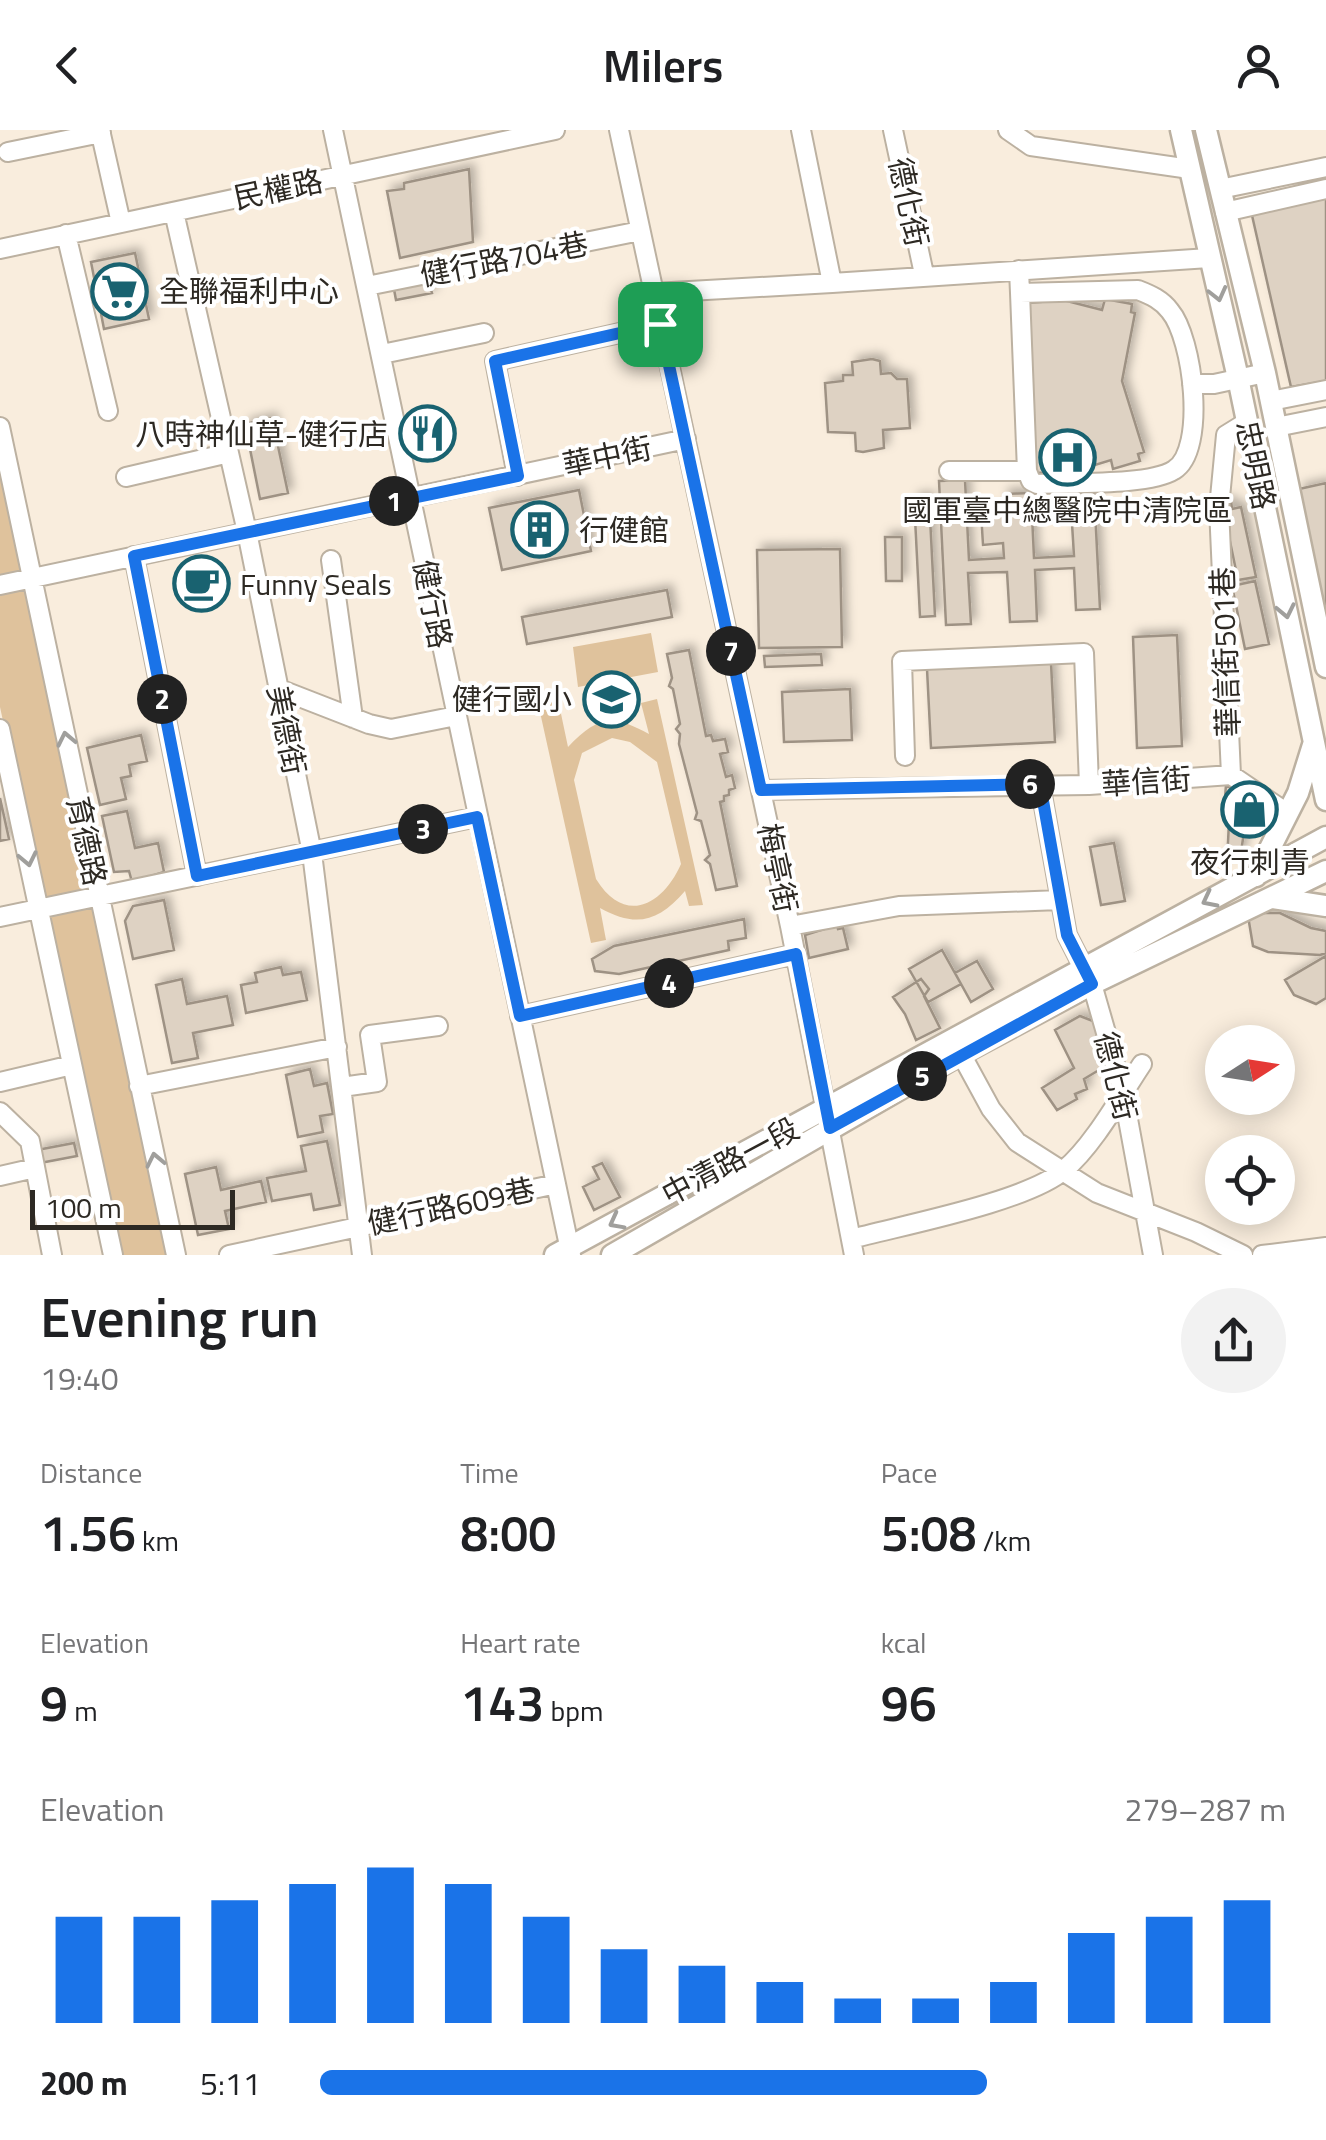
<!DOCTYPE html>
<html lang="en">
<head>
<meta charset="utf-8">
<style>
  body { margin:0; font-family:"Titillium Web","Noto Sans TC",sans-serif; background:#f2f2f2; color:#202124; height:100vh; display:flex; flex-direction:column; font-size:38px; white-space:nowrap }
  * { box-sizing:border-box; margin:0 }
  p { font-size:32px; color:#757577 }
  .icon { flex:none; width:55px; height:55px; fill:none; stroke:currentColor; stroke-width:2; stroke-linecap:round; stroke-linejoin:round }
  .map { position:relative; height:1125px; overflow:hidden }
  .sheet { display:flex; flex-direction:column; background:#fff; flex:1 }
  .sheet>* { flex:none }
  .needle { width:65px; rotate:78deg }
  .tools { position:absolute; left:1205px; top:895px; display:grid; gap:20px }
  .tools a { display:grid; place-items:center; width:90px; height:90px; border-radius:50%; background:#fff; box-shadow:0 5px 25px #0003; font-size:50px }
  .scale { position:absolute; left:30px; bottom:25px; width:205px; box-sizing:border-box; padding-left:10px; border:5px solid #2d2923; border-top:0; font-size:28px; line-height:35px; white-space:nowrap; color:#2d2923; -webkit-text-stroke:8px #fff; paint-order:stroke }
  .pin { position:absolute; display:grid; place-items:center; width:85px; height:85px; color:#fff; margin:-42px; border-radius:20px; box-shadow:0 5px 15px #0006 }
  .km { position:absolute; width:50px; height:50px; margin:-25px; border-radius:50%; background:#222; color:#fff; font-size:28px; line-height:50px; text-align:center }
  .round { display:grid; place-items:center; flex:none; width:105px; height:105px; border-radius:52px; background:#f2f2f2 }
  .headline { display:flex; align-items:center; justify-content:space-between; height:170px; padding:0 40px }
  h1 { font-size:55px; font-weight:600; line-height:75px }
  .stats { display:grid; grid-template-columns:repeat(3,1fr); gap:15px; height:170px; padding:10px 40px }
  .stats div { display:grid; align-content:center }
  .stats b { font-size:50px; font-weight:600 }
  .stats small { font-size:28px; font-weight:400 }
  .stats p { font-size:28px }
  .chart { height:280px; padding:20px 40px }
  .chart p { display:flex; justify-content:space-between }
  .chart svg { width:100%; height:180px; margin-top:10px; stroke:#1a73e8; stroke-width:6 }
  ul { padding:0 40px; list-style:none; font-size:32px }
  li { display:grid; grid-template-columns:160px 120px 1fr; align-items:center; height:75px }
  li i { height:25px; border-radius:12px; background:#1a73e8 }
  header { display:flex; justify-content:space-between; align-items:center; height:130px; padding:0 40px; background:#fff; font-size:45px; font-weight:600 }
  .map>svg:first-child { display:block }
  .green { fill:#dfc29c; fill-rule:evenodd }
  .building { fill:#ded2c3; stroke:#9e9284; stroke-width:2.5; filter:url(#shadow) }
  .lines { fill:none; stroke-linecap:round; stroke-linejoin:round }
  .minor-casing { stroke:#bcb1a1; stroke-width:22 }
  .major-casing { stroke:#bcb1a1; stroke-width:25 }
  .minor { stroke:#fff; stroke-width:18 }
  .major { stroke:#fff; stroke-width:20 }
  .oneway { stroke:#a09f9c }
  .route-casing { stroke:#fff; stroke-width:20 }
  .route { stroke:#1a73e8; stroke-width:12 }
  .labels { text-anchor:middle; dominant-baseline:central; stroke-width:8; stroke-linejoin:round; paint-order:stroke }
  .street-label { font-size:30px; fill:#2d2923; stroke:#fff }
  .poi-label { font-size:30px; fill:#2d2923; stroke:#fff; text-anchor:start }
</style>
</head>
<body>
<header><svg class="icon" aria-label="back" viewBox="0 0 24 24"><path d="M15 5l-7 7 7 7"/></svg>Milers<svg class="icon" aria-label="person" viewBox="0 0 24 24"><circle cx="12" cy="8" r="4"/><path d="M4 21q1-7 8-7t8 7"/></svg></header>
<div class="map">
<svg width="1326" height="1125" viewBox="0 0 1326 1125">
  <defs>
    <filter id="shadow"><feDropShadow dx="5" dy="-5" stdDeviation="5" flood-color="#0004"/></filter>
  </defs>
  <rect width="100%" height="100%" fill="#f9eddd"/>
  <!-- green -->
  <path class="green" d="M 0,326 L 26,445 L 0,451 Z
    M 28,457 L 92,761 L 42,772 L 0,577 L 0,463 Z
    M 651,503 L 658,542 L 578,557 L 573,517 Z
    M 556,560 L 568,617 C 597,586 613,584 649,604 L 641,573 L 657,569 L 703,775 L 689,776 L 685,761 C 658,792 636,798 600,778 L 606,810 L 591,813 L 536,564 ZM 612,608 L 630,612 L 657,632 L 681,734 C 663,775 625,796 596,749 L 574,650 L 582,623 Z
    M 95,772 L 168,1125 L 121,1125 L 44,783 Z"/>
  <!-- building -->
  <path class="building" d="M 469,39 L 473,112 L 400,128 L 387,61 L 404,59 L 404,53 Z
    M 1326,64 L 1326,251 L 1291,257 L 1251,81 Z
    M 135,123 L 149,189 L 104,199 L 91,132 Z
    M 428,148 L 432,163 L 396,170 L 393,154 Z
    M 1105,169 L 1132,174 L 1131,182 L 1135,183 L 1122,251 L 1144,322 L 1138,324 L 1140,331 L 1113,339 L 1111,330 L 1072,342 L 1034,343 L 1028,173 L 1063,170 L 1102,180 Z
    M 872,229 L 880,231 L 881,244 L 891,243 L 897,249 L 907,249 L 910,298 L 883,300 L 884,318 L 863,322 L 856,321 L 855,303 L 828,302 L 825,253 L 843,251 L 843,245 L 853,245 L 852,232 Z
    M 272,288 L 288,363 L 260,369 L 245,294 Z
    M 965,350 L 969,430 L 1004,428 L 1003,413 L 983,415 L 981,382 L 1005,381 L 1004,364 L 1031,363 L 1034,428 L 1074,426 L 1070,361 L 1094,360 L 1100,479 L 1076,480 L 1074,438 L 1035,440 L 1037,491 L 1010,492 L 1007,442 L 968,443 L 971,494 L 946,495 L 939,351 Z
    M 1326,353 L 1326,486 L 1299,359 Z
    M 579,360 L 591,421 L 502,440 L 489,378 Z
    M 929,367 L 935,486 L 920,487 L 914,368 Z
    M 1231,371 L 1232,379 L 1241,377 L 1256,447 L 1238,450 L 1222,373 Z
    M 885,407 L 902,407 L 902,451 L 886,451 Z
    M 840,419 L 842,517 L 759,518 L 757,420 Z
    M 1255,451 L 1269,514 L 1245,519 L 1232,456 Z
    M 667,460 L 672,487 L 527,514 L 522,487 Z
    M 1177,505 L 1182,616 L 1137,618 L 1133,507 Z
    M 689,520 L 706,606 L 711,605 L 713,611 L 725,609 L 728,622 L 720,624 L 726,647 L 732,645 L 735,658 L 729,660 L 729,665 L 724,666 L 724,671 L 720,672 L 737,756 L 716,760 L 710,734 L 705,730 L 710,725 L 701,691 L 695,689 L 697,683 L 679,614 L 680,604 L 676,599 L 680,594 L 673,559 L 669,556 L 672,548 L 667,524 Z
    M 821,524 L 822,535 L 765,537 L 764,526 Z
    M 1051,533 L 1055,612 L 931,618 L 927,539 Z
    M 850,559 L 852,610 L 784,612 L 782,562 Z
    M 141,605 L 147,631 L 129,635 L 131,646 L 121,648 L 126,669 L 100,675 L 87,618 Z
    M 1226,655 L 1249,669 L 1241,722 L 1227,732 L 1230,672 L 1225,668 Z
    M 0,668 L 9,709 L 0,711 Z
    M 127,681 L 135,718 L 158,713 L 164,742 L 132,752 L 129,741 L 114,742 L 102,686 Z
    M 1114,713 L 1125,771 L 1101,775 L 1090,717 Z
    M 164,770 L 174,820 L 133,829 L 125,791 L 133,776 Z
    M 1262,783 L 1280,783 L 1311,798 L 1326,801 L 1326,823 L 1320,825 L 1268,822 L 1253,816 L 1248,786 Z
    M 744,789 L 746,808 L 728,811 L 729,820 L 619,844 L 595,841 L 592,829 L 614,816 Z
    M 837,795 L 838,799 L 843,798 L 848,819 L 809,828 L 805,805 Z
    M 942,820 L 961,854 L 928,872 L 909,839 Z
    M 1326,826 L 1326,868 L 1316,874 L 1294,865 L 1285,850 Z
    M 977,831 L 993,859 L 971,872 L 955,843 Z
    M 281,837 L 283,845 L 301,842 L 307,870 L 246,883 L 241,855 L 257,852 L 255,843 Z
    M 182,849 L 187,874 L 227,866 L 233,895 L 193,903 L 198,928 L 172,933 L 156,855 Z
    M 921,849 L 929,859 L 924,866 L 940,898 L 916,910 L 905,884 L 893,867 Z
    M 1080,886 L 1098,893 L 1109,934 L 1084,949 L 1087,959 L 1075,964 L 1077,969 L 1057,980 L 1042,958 L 1074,938 L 1055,900 Z
    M 310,939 L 314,956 L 327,953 L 333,984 L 320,986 L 323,1002 L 298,1007 L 286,945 Z
    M 327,1011 L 340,1075 L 314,1080 L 311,1064 L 272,1071 L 267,1048 L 306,1041 L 301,1016 Z
    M 74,1013 L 77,1026 L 40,1033 L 37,1020 Z
    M 602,1033 L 620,1067 L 594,1080 L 583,1057 L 599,1049 L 593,1037 Z
    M 216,1037 L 221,1060 L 261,1051 L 266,1072 L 225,1081 L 229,1099 L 198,1105 L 185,1044 Z"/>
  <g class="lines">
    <defs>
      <path id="minor" d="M 100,0 L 121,93
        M 333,0 L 571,1125
        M 619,0 L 790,796 L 854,1125
        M 893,0 L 924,144
        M 1008,0 L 1031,16 L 1190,39
        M 8,22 L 101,3
        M 1220,59 L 1326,37
        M 174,82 L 247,402 L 312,723 L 362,1125
        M 1225,82 L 1326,59
        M 66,104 L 108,281
        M 0,119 L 555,0
        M 1019,140 L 1020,163 L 1138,160 C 1151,165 1162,170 1170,181 C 1193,208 1207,320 1174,340 C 1149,356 1070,352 1037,354 L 1031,351 L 1027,341 L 1020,163
        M 832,153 L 1209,128
        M 367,156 L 640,101
        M 654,163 L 832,153 L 801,0
        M 382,224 L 484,203
        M 1192,254 L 1214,254 L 1265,243
        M 1271,271 L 1326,260
        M 0,297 L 176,1125
        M 1276,297 L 1326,287
        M 949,341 L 1027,341
        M 517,346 L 495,231 L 660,194
        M 126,347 L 229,323
        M 134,426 L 197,746
        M 331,430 L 353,588
        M 0,455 L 686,309
        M 279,559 L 369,594 L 391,599 L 456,586
        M 0,599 L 113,1125
        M 905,626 L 902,531 L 1084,523 L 1089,655
        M 1231,645 L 1219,378 L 1226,305 L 1247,292
        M 1231,645 L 1287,683
        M 1040,654 L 1067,805 L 1092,854 L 1123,962 L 1153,1125
        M 761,660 L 1089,655 L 1231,645
        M 0,787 L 477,687
        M 790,796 L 899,776 L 1060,770
        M 520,886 L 796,824
        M 961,924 L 991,979 L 1017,1012 L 1097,1063 L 1196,1102 L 1243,1125
        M 0,952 L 72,935
        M 139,956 L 337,917
        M 342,957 L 377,952 L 370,905 L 438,896
        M 0,982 L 30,1011 L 52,1125
        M 0,1046 L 35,1038
        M 851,1109 C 903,1095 1026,1072 1064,1040 C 1093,1016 1120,967 1142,934
        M 229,1125 L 556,1054
        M 1262,1125 L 1326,1117"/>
      <path id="major" d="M 1181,0 L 1238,248 L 1326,670
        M 1206,0 L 1265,243 L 1326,537
        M 1256,746 L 1298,663 L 1313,615
        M 1273,768 L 1326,776
        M 555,1125 L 1326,707
        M 612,1125 L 961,924 L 1092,854 L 1326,741"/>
    </defs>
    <!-- minor casing -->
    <use href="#minor" class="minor-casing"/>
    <!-- major casing -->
    <use href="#major" class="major-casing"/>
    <!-- minor -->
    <use href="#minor" class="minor"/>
    <!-- major -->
    <use href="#major" class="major"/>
  </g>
  <!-- one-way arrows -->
  <defs><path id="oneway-chevron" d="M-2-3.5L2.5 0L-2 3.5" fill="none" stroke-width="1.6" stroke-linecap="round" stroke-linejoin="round" transform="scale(2.5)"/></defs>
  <g class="oneway">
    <use href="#oneway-chevron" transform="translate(1218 164) rotate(76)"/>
    <use href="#oneway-chevron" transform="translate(1286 481) rotate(78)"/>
    <use href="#oneway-chevron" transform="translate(66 609) rotate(-102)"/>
    <use href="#oneway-chevron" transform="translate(28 729) rotate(78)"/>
    <use href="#oneway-chevron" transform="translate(1209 770) rotate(153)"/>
    <use href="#oneway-chevron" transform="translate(155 1030) rotate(-102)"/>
    <use href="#oneway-chevron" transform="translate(616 1092) rotate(152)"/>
  </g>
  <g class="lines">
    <defs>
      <path id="route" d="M 660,194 L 761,660 L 1040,654 L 1067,805 L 1092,854 L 830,998 L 796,824 L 520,886 L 477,687 L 197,746 L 134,426 L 518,346 L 495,231 Z"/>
    </defs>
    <!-- route casing -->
    <use href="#route" class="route-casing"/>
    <!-- route -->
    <use href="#route" class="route"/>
  </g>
  <!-- icons -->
  <defs>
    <symbol id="supermarket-ring" viewBox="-11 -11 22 22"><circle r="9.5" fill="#fff" stroke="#196270" stroke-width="1.5"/><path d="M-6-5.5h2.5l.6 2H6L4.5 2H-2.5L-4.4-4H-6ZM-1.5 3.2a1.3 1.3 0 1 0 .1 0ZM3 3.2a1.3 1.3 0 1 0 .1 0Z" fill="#196270"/></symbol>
    <symbol id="restaurant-ring" viewBox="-11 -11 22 22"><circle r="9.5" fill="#fff" stroke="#196270" stroke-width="1.5"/><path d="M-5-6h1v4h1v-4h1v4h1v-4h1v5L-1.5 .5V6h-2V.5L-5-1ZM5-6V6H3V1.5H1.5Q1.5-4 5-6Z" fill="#196270"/></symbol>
    <symbol id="hospital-ring" viewBox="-11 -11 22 22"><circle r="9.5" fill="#fff" stroke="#196270" stroke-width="1.5"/><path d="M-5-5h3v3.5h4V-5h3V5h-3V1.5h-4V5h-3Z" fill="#196270"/></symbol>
    <symbol id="building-ring" viewBox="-11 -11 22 22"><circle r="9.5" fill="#fff" stroke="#196270" stroke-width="1.5"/><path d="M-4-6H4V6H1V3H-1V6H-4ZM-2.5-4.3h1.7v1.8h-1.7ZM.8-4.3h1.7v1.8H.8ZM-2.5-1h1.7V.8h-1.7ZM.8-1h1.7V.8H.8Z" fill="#196270"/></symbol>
    <symbol id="cafe-ring" viewBox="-11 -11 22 22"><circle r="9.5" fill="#fff" stroke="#196270" stroke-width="1.5"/><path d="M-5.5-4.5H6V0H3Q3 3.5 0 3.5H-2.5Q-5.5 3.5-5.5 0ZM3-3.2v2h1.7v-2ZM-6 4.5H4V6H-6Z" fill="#196270"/></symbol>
    <symbol id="school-ring" viewBox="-11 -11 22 22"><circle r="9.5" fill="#fff" stroke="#196270" stroke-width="1.5"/><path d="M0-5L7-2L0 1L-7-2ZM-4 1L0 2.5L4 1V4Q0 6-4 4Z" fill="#196270"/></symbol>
    <symbol id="shop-ring" viewBox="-11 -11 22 22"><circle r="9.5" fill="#fff" stroke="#196270" stroke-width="1.5"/><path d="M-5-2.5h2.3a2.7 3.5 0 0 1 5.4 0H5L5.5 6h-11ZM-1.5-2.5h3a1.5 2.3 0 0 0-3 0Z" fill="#196270"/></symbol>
  </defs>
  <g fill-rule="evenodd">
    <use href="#supermarket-ring" x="88" y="130" width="63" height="63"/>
    <use href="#restaurant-ring" x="396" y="272" width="63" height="63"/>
    <use href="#hospital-ring" x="1036" y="296" width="63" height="63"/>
    <use href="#building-ring" x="508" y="368" width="63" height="63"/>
    <use href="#cafe-ring" x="170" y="422" width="63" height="63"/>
    <use href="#school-ring" x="580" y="538" width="63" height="63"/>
    <use href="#shop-ring" x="1218" y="648" width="63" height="63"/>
  </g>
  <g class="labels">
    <!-- street labels -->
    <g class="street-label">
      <text transform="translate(278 59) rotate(-12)">民權路</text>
      <text transform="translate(909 72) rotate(78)">德化街</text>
      <text transform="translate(504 129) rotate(-11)">健行路704巷</text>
      <text transform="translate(607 326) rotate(-12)">華中街</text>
      <text transform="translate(1256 335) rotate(78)">忠明路</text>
      <text transform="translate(433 474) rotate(79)">健行路</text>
      <text transform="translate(1225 522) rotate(-92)">華信街501巷</text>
      <text transform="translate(287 600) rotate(79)">美德街</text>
      <text transform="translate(1146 651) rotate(-4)">華信街</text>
      <text transform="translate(87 711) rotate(78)">育德路</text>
      <text transform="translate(778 738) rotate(78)">梅亭街</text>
      <text transform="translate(1116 946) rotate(76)">德化街</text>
      <text transform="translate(730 1031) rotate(-28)">中清路一段</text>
      <text transform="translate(451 1076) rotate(-12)">健行路609巷</text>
    </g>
    <!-- poi labels -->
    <g class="poi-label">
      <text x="159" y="161">全聯福利中心</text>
      <text x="388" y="304" text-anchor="end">八時神仙草-健行店</text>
      <text x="1067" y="380" text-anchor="middle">國軍臺中總醫院中清院區</text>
      <text x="579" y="400">行健館</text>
      <text x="240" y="454">Funny Seals</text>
      <text x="572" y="569" text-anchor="end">健行國小</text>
      <text x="1250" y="732" text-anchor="middle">夜行刺青</text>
    </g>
  </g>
</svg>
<div class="tools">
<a><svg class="needle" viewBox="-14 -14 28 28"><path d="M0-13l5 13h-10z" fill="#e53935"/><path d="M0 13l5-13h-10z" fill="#757577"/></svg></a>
<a><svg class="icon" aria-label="locate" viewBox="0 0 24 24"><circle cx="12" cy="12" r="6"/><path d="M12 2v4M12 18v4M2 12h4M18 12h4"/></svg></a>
</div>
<div class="scale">100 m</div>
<div class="pin" style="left:660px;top:194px;background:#1e9e55"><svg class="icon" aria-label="arrive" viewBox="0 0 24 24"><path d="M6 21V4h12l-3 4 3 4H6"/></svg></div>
<b class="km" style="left:394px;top:371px">1</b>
<b class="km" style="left:162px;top:569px">2</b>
<b class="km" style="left:423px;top:699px">3</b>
<b class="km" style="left:669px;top:853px">4</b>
<b class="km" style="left:922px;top:946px">5</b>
<b class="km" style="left:1030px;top:654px">6</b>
<b class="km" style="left:731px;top:521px">7</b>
</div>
<section class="sheet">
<div class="headline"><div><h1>Evening run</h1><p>19:40</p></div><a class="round"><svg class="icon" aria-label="share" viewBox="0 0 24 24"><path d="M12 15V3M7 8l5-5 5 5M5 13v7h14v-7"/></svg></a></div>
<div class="stats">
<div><p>Distance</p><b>1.56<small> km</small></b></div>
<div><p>Time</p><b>8:00</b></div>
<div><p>Pace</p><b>5:08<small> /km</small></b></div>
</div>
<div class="stats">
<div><p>Elevation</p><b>9<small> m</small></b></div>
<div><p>Heart rate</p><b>143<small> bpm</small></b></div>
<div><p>kcal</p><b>96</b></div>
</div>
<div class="chart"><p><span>Elevation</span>279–287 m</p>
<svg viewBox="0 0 160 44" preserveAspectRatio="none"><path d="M5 44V18M15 44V18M25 44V14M35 44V10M45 44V6M55 44V10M65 44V18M75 44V26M85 44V30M95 44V34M105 44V38M115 44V38M125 44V34M135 44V22M145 44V18M155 44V14"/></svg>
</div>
<ul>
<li><b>200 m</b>5:11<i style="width:69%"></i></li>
</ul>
</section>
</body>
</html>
